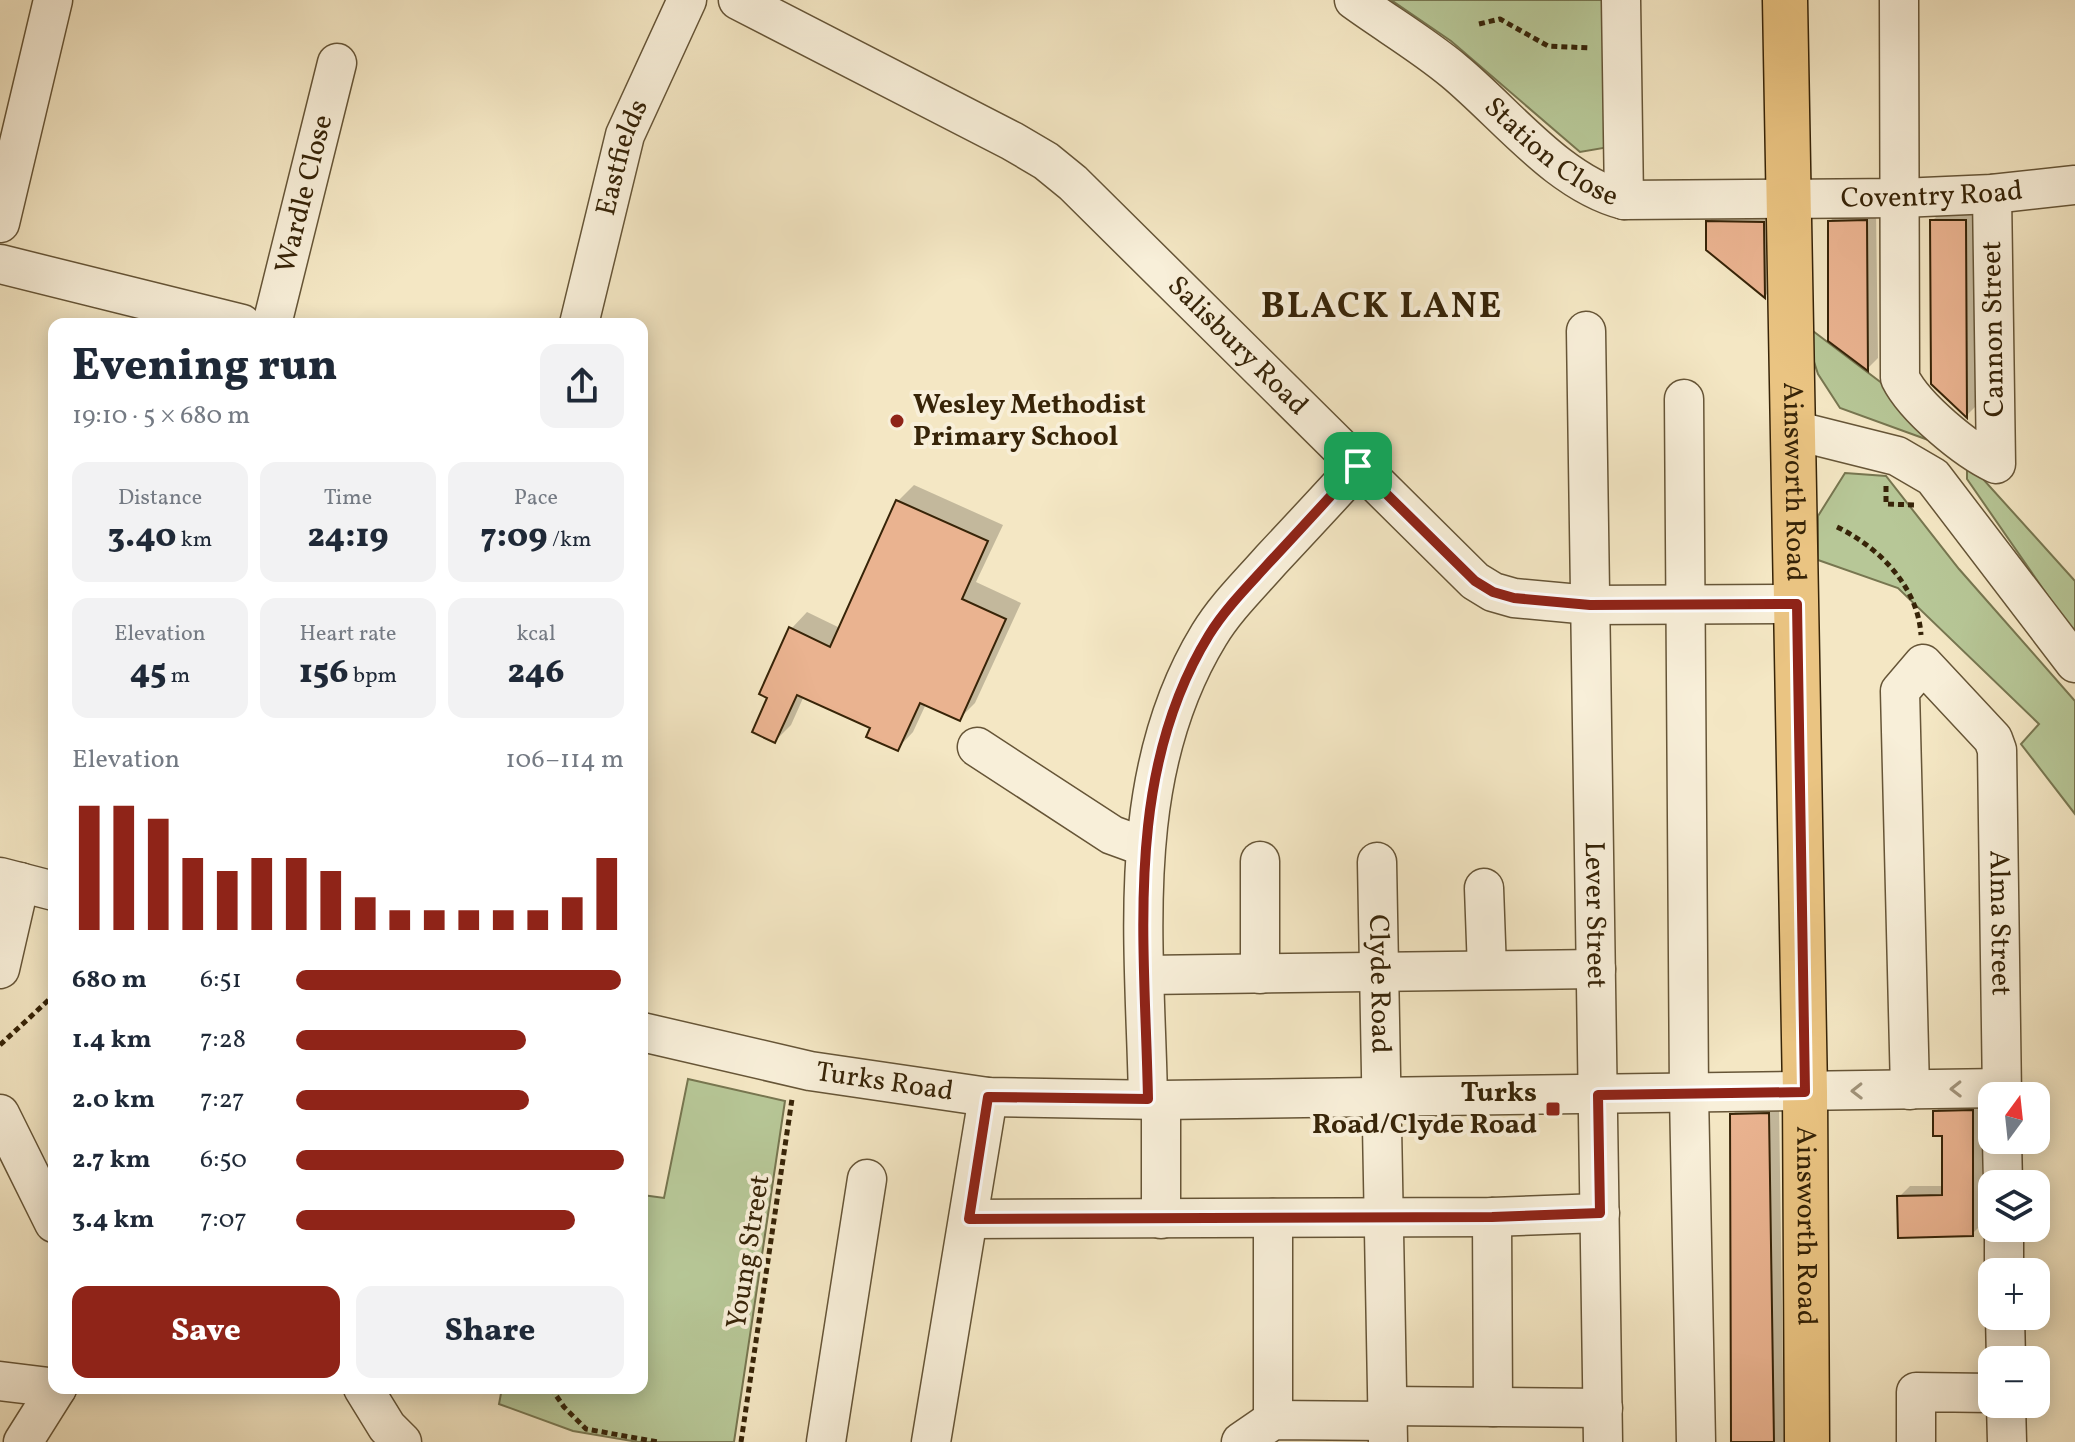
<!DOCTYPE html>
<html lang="en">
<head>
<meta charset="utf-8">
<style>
  body { margin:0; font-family:Vollkorn,serif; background:#f2f2f3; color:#1f2937; height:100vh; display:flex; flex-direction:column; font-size:30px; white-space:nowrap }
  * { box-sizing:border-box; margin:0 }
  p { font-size:26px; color:#747a83 }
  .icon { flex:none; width:44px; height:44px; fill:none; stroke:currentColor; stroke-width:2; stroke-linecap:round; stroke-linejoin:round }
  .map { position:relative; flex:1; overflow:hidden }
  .sheet { position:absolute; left:48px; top:318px; width:600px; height:1076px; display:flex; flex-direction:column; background:#fff; border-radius:16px; box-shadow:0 4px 20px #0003 }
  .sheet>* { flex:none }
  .needle { width:52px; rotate:15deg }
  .buttons { position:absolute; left:1978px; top:1082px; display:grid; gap:16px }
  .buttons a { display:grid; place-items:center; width:72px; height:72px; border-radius:16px; background:#fff; box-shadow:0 4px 20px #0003; font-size:40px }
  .pin { position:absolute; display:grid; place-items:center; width:68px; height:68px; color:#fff; margin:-34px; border-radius:16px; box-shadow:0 4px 12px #0006 }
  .round { display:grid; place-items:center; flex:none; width:84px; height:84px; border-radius:16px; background:#f2f2f3 }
  .overview { display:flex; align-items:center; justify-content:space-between; height:136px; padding:0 24px }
  h1 { font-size:44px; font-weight:800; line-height:60px }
  .figures { display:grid; grid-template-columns:repeat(3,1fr); gap:12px; height:136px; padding:8px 24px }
  .figures div { display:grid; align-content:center; border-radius:16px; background:#f2f2f3; text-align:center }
  .figures b { font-size:34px; font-weight:800 }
  .figures small { font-size:22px; font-weight:400 }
  .figures p { font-size:22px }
  .chart { height:224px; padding:16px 24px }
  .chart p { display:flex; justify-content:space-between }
  .chart svg { width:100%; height:144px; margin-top:8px; stroke:#8f2418; stroke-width:6 }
  .action { display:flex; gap:16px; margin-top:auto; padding:16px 24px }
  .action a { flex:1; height:92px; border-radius:16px; background:#8f2418; color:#fff; font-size:32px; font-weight:800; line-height:92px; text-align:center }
  .action a+a { background:#f2f2f3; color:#1f2937 }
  ul { padding:0 24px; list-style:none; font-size:26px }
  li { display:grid; grid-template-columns:128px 96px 1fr; align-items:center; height:60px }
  li i { height:20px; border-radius:10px; background:#8f2418 }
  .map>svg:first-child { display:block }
  .green { fill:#b7c797; stroke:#777650; stroke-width:2 }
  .shadow { fill:#0003 }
  .building { fill:#eab390; stroke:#372408; stroke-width:2 }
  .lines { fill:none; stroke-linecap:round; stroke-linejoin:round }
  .minor-casing { stroke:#665537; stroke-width:41 }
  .major-casing { stroke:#372408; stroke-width:47 }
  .path { stroke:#372408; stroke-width:5; stroke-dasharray:6 4; stroke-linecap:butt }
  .minor { stroke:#f8efd9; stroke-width:38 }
  .major { stroke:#eac482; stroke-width:44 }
  .oneway { stroke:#a1947b }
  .route-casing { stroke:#fff; stroke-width:16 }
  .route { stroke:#8f2418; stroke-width:10 }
  .poi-dot { fill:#8f2418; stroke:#f8efd9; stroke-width:3 }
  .labels { text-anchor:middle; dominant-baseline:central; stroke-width:8; stroke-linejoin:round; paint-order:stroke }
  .street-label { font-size:28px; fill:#372408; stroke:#f8efd9 }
  .poi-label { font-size:28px; font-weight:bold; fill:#372408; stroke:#f8efd9; text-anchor:start }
  .district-label { font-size:36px; font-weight:bold; letter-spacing:2px; fill:#372408; stroke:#f8efd9 }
</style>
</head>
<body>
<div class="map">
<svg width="2075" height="1442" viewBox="0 0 2075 1442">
  <rect width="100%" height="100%" fill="#f4e7c4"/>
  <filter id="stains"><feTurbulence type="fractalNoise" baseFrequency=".0025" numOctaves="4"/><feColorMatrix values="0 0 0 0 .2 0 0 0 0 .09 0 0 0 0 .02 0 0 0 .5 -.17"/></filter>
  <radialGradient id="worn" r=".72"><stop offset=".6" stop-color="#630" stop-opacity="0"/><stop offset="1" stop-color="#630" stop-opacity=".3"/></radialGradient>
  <!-- green -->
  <path class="green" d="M 1391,0 L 1607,0 L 1615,146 L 1580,152 L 1451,41 Z
    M 1801,322 L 1928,418 L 2075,581 L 2075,635 L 1967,479 L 1967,460 L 1931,441 L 1840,408 L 1818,374 Z
    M 1845,473 L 1886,476 L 1959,569 L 2075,701 L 2075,814 L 2021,744 L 2039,724 L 1898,588 L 1818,560 L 1818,516 Z
    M 688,1079 L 785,1101 L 734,1442 L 638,1442 L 573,1431 L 499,1404 L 502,1388 L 642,1388 L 642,1195 L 664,1198 Z"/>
  <!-- shadow -->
  <path class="shadow" d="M 1943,210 L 1976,210 L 1977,405 L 1967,415 L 1932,221 Z
    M 1841,211 L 1876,211 L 1878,358 L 1868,368 L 1830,221 Z
    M 1718,212 L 1774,212 L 1775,286 L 1765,296 L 1708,249 L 1708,222 Z
    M 914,485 L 1003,525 L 976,582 L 1021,603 L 975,703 L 959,719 L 926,704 L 913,732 L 897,749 L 873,727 L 804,696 L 791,725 L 775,741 L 770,697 L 791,629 L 807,612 L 840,628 L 898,501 Z
    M 1946,1101 L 1982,1101 L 1982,1224 L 1972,1234 L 1899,1197 L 1910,1186 L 1944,1186 L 1944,1134 L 1935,1112 Z
    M 1743,1104 L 1779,1104 L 1784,1442 L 1733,1442 L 1730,1270 L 1734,1267 L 1732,1115 Z"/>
  <!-- building -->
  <path class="building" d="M 1867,220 L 1868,371 L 1828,341 L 1828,221 Z
    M 1930,220 L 1966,220 L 1967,418 L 1931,384 Z
    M 1706,221 L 1764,222 L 1765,298 L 1706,250 Z
    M 896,500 L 988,541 L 962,599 L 1006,619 L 960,721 L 920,703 L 898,751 L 866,737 L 870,728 L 797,695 L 775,743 L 752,732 L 767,698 L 759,694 L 789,627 L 830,647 Z
    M 1973,1110 L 1973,1236 L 1898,1238 L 1897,1196 L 1942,1195 L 1942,1136 L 1933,1136 L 1933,1111 Z
    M 1769,1113 L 1774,1442 L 1731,1442 L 1730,1114 Z"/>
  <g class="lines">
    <defs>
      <g id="minor">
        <path id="s1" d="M 738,0 L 1012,141 L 1046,161 L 1073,183 L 1475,581 L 1493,592 L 1514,598 L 1590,605 L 1797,604"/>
        <path id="s2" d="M 1354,0 C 1387,24 1423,45 1454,71 C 1506,114 1558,183 1624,200 L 1901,198 L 1992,194 L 2075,185"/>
        <path d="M 1621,0 L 1624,200"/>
        <path d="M 1899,0 L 1900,378 C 1915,408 1966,450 1996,464 L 1992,194"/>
        <path d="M 0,223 L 53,0"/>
        <path d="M 0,264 L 242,324"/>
        <path id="s3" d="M 272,324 L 337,63"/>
        <path id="s4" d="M 579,324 L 625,135 L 687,0"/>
        <path id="s5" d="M 1586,331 L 1603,1442"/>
        <path d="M 1684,399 L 1689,1094 L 1696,1442"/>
        <path d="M 1793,430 L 1897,456 L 1933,477 L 2075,663"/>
        <path d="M 977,747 L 1112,835 L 1145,847"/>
        <path id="s6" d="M 1377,862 L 1388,1442"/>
        <path d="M 0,877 L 54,891"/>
        <path d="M 1484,888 L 1487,970"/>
        <path d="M 0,969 L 20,882"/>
        <path d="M 1260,974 L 1260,861"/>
        <path d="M 1145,975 L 1596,969"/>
        <path id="s7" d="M 642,1032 L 810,1071 L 988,1097 L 1161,1100 L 2002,1088"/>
        <path id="s8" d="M 1910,1090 L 1900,691 L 1923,664 L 1993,739 L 1997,750 L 2002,1096"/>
        <path d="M 1148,1099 C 1145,942 1123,776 1209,635 C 1226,607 1250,584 1271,560 C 1300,529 1329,498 1358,466"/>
        <path d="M 1161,1100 L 1161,1219"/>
        <path d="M 0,1114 L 54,1223"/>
        <path d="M 2002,1140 L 2003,1184"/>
        <path d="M 1492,1217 L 1493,1407"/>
        <path d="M 969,1219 L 1492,1217 L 1600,1213"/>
        <path d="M 2004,1228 L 2004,1272"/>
        <path d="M 2005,1316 L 2006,1360"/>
        <path d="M 0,1381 L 57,1388"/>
        <path d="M 363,1388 L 387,1427 L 402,1442"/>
        <path d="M 2006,1404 L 2007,1442"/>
        <path d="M 1388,1406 L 1603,1408"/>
        <path d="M 1273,1420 L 1273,1218"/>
        <path d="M 23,1442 L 57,1388"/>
        <path d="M 826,1442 L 867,1179"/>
        <path d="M 931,1442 L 988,1097"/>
        <path d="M 1241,1442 L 1273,1420 L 1388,1421"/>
        <path d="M 1916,1442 L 1916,1392 L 1992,1393"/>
      </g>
      <g id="major">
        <path id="s9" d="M 1785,0 L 1805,1092 L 1807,1442"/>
      </g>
    </defs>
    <!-- minor casing -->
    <use href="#minor" class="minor-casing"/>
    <!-- major casing -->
    <use href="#major" class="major-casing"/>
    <!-- path -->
    <path class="path" d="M 1479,24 L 1500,19 L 1548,46 L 1590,48
      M 1886,486 L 1886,504 L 1915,505
      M 1837,527 C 1879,547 1918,587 1921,635
      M 0,1045 L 54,995
      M 551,1388 L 564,1407 L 586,1429 L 658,1442
      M 741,1442 L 792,1099"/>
    <!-- minor -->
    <use href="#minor" class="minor"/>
    <!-- major -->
    <use href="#major" class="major"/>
  </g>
  <!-- one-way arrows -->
  <defs><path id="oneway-chevron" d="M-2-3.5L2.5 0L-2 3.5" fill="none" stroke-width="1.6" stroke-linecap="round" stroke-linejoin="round" transform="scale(2)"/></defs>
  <g class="oneway">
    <use href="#oneway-chevron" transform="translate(1956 1089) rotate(179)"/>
    <use href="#oneway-chevron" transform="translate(1857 1091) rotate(179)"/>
  </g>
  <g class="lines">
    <defs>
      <path id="route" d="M 1358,466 L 1475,581 L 1493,592 L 1514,598 L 1590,605 L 1797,604 L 1805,1092 L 1598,1095 L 1600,1213 L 1492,1217 L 969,1219 L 988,1097 L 1148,1099 C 1145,942 1123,775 1209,635 C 1225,609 1247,587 1267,565 C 1298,532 1328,499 1358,466 Z"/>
    </defs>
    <!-- route casing -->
    <use href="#route" class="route-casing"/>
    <!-- route -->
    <use href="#route" class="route"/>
  </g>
  <!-- markers -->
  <g class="poi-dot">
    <circle cx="897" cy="421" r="8"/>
    <rect x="1545" y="1101" width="16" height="16" rx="4"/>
  </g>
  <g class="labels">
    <!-- street labels -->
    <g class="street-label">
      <text stroke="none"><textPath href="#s2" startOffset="250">Station Close</textPath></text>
      <text stroke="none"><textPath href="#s4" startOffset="172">Eastfields</textPath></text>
      <text stroke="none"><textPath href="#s3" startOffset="134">Wardle Close</textPath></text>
      <text stroke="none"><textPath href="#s2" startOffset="646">Coventry Road</textPath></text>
      <text transform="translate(1994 329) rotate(-91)">Cannon Street</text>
      <text stroke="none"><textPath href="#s1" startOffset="614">Salisbury Road</textPath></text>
      <text stroke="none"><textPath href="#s9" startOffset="482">Ainsworth Road</textPath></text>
      <text stroke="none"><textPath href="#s5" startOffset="584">Lever Street</textPath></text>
      <text stroke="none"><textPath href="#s8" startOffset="722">Alma Street</textPath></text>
      <text stroke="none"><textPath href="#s6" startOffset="122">Clyde Road</textPath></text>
      <text stroke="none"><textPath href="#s7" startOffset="248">Turks Road</textPath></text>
      <text stroke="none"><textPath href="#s9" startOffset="1226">Ainsworth Road</textPath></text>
      <text transform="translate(749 1252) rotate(-81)">Young Street</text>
    </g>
    <!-- poi labels -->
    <g class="poi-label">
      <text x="913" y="405">Wesley Methodist<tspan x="913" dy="32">Primary School</tspan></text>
      <text x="1537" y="1093" text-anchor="end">Turks<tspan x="1537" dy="32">Road/Clyde Road</tspan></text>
    </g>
    <!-- district labels -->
    <g class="district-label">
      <text x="1382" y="308">BLACK LANE</text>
    </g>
  </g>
  <rect width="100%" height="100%" filter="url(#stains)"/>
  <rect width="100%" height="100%" fill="url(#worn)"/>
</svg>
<div class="buttons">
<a><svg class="needle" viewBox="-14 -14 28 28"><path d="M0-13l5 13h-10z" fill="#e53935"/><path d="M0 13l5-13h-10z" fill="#747a83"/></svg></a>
<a><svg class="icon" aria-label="layers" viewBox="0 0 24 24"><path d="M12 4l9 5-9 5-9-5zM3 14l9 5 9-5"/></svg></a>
<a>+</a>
<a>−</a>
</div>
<div class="pin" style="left:1358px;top:466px;background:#1e9e55"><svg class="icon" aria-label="arrive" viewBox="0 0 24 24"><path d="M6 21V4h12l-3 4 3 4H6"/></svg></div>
<section class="sheet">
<div class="overview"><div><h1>Evening run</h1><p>19:10 · 5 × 680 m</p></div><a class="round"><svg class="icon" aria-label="share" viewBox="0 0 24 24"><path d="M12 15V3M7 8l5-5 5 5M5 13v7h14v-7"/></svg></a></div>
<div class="figures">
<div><p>Distance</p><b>3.40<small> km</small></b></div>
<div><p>Time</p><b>24:19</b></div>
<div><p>Pace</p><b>7:09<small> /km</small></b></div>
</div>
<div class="figures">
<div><p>Elevation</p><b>45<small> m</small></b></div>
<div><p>Heart rate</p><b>156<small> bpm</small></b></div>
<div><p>kcal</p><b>246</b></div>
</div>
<div class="chart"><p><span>Elevation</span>106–114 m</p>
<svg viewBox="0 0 160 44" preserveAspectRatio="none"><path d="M5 44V6M15 44V6M25 44V10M35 44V22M45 44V26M55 44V22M65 44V22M75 44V26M85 44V34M95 44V38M105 44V38M115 44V38M125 44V38M135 44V38M145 44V34M155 44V22"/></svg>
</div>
<ul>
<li><b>680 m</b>6:51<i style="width:99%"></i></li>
<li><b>1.4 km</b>7:28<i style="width:70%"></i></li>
<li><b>2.0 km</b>7:27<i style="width:71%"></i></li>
<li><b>2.7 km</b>6:50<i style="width:100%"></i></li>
<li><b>3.4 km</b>7:07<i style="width:85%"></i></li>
</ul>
<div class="action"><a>Save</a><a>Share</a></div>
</section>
</div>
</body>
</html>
